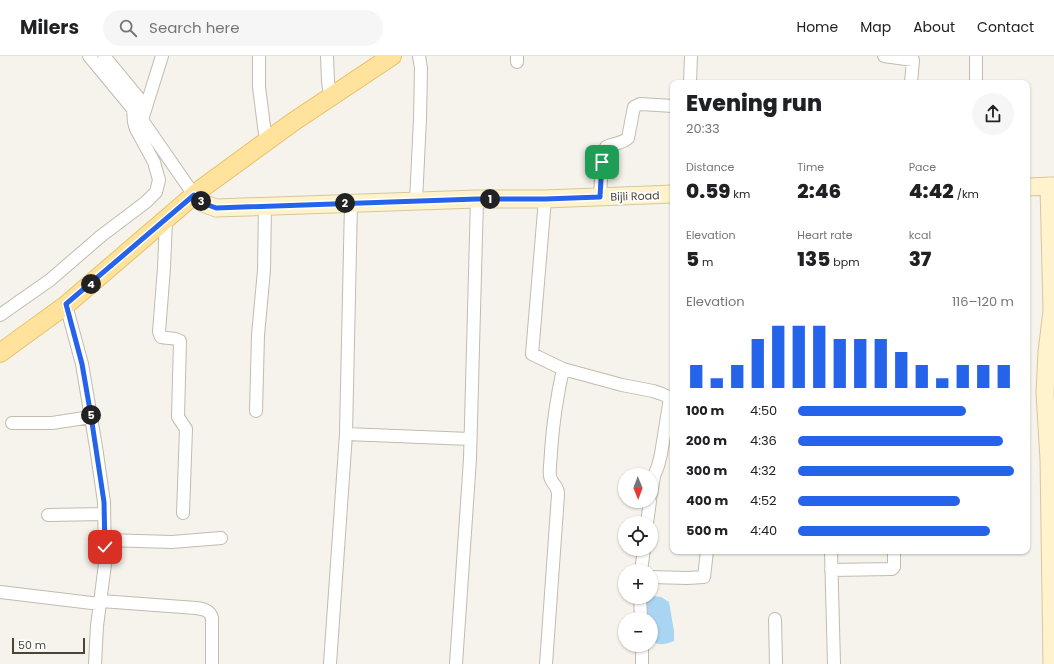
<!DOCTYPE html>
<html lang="en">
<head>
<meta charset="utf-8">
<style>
  body { margin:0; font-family:Poppins,sans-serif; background:#f6f6f6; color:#202124; height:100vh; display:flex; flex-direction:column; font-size:15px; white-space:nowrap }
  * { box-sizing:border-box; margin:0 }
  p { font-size:13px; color:#757577 }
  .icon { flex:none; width:22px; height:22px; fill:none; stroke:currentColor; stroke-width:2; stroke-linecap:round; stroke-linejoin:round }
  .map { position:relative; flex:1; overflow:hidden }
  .drawer { position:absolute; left:670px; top:24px; width:360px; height:474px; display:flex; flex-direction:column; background:#fff; border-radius:8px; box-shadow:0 1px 3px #0004 }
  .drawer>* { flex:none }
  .needle { width:26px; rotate:179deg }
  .controls { position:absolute; left:618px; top:412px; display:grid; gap:8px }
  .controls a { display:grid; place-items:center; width:40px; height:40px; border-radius:50%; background:#fff; box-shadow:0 1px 3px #0004; font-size:20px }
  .scale { position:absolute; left:12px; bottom:10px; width:73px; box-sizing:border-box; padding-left:4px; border:2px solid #4b4439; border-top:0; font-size:11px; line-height:14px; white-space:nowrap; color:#4b4439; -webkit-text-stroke:3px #fff; paint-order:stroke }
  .pin { position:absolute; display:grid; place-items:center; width:34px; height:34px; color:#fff; margin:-17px; border-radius:8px; box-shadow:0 2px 6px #0006 }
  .km { position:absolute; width:20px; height:20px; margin:-10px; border-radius:50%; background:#222; color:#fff; font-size:11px; line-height:20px; text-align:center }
  .round { display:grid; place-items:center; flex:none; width:42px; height:42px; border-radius:21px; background:#f6f6f6 }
  .headline { display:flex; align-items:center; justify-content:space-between; height:68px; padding:0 16px }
  h1 { font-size:22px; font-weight:800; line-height:30px }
  .figures { display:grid; grid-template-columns:repeat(3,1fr); gap:6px; height:68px; padding:4px 16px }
  .figures div { display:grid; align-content:center }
  .figures b { font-size:20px; font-weight:800 }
  .figures small { font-size:11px; font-weight:400 }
  .figures p { font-size:11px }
  .chart { height:112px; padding:8px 16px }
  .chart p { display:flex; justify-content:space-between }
  .chart svg { width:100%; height:72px; margin-top:4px; stroke:#2563eb; stroke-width:6 }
  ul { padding:0 16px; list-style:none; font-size:13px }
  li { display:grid; grid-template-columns:64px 48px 1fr; align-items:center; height:30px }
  li i { height:10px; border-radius:5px; background:#2563eb }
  header { display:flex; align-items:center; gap:24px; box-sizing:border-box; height:56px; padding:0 20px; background:#fff; border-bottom:1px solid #e0e0e0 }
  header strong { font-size:19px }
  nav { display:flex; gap:22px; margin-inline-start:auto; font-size:14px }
  .search { width:280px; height:36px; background:#f6f6f6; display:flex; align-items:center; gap:10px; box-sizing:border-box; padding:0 14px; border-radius:22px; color:#757577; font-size:15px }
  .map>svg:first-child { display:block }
  .water { fill:#a9d4f2 }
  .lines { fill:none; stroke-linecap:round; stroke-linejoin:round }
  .street-casing { stroke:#c2bbae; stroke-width:14 }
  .secondary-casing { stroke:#d6c79b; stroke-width:19 }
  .primary-casing { stroke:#e6c16a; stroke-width:20 }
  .street { stroke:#fff; stroke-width:12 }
  .secondary { stroke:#fff3cd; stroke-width:17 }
  .primary { stroke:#ffe39c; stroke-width:18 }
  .route-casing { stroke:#fff; stroke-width:8 }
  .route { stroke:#2563eb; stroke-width:5 }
  .labels { text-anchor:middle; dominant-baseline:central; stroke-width:3.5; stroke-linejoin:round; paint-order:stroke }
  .street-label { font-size:11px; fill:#4b4439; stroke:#fff }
</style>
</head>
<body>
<header>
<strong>Milers</strong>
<div class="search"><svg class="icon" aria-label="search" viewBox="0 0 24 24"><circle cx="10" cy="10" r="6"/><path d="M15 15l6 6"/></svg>Search here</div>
<nav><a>Home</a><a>Map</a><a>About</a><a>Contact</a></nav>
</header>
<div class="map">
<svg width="1054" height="608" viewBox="0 0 1054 608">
  <rect width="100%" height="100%" fill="#f6f3ec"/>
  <!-- water -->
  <path class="water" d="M 652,540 L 661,541 L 669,546 L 674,575 L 674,585 C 650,594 651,583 651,563 L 647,563 L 645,546 Z"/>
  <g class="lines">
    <defs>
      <path id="street" d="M 89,0 L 142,64 L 194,139
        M 104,0 L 146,51 L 142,64
        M 259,0 L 259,31 L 266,86
        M 327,0 L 328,25 L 330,40
        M 517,0 L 517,6
        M 884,0 L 913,4 L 911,27
        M 976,0 L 976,27
        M 690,27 L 691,0
        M 146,51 L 162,0
        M 600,141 L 602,106 L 606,91 C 613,87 622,88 628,82 L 634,51 L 640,48 L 673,50
        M 545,143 L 532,298 L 563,313
        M 416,145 L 420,63 L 421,12 L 419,0
        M 166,163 L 164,212 L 159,276 L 161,281 C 168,283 175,281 180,285 L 178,361 L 186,373 L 183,457
        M 66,249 L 82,308 L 96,391 L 104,446 L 105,508 L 97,570 L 95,608
        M 0,259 L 50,224 L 101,180 L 146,146 L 156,136 L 159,124 L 154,106 L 136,73 L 134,66 L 133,52
        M 256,355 L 258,279 L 264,214 L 265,149
        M 12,367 L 52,367 L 91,361
        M 346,378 L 470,383
        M 651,438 L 654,420 L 658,410 L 661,398 L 670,342
        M 48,459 L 104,458
        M 647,467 L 650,445
        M 105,484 L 172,486 L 221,482
        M 831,495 L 834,608
        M 831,514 L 892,513 L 894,511 L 894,495
        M 641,515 L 644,493
        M 651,521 L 687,522 L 704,521 L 707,495
        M 0,536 L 100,548
        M 640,541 L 641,563
        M 101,545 L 196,552 C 203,553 210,554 212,562 L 212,608
        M 775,563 L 776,608
        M 642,589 L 642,608
        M 330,608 L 346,378 L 351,147
        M 456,608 L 470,403 L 477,143
        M 546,608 L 558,439 C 559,430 551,428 550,420 C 549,412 551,403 551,395 C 553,367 557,340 563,313 L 622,329 L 653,335 L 662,338 L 673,343"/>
      <path id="secondary" d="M 1049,130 L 1052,255 L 1047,296 L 1045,338 L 1049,403 L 1052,608
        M 1027,131 L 1054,130
        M 194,139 L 203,147 L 216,152 L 477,143 L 545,143 L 673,138"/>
      <path id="primary" d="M 0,297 L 66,249 L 201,133 L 293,66 L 392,0"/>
    </defs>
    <!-- street casing -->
    <use href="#street" class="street-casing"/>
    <!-- secondary casing -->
    <use href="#secondary" class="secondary-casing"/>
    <!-- primary casing -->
    <use href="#primary" class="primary-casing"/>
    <!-- street -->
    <use href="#street" class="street"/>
    <!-- secondary -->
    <use href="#secondary" class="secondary"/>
    <!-- primary -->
    <use href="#primary" class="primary"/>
  </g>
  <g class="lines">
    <defs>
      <path id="route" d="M 105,491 L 104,446 L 91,360 L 82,308 L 66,248 L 194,139 L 203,147 L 216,152 L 477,143 L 545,143 L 600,141 L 602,106"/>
    </defs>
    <!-- route casing -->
    <use href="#route" class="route-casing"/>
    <!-- route -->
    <use href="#route" class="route"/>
  </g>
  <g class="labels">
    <!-- street labels -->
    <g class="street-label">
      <text transform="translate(635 140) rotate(-2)">Bijli Road</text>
    </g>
  </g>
</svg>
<div class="controls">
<a><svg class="needle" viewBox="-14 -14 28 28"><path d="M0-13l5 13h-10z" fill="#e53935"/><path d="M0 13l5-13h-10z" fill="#757577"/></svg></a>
<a><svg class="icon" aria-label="locate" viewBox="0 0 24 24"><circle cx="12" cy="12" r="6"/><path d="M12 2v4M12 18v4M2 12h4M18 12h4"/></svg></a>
<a>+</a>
<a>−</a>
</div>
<div class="scale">50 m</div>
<div class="pin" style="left:602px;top:106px;background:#1e9e55"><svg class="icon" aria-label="arrive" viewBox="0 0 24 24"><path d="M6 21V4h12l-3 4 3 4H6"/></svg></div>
<div class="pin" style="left:105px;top:491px;background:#d93025"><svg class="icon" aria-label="check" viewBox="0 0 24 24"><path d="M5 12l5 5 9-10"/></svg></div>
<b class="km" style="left:490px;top:143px">1</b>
<b class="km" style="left:345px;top:147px">2</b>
<b class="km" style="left:201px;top:145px">3</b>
<b class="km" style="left:91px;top:228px">4</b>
<b class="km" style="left:91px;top:359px">5</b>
<section class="drawer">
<div class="headline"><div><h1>Evening run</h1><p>20:33</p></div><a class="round"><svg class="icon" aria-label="share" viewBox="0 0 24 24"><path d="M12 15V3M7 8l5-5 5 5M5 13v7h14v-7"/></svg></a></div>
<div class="figures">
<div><p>Distance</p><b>0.59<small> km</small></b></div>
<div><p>Time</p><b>2:46</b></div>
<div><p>Pace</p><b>4:42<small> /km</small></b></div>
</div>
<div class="figures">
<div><p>Elevation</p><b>5<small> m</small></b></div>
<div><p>Heart rate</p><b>135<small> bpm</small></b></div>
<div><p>kcal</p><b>37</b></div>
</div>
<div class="chart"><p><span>Elevation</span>116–120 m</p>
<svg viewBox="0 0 160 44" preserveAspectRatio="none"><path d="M5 44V30M15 44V38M25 44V30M35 44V14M45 44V6M55 44V6M65 44V6M75 44V14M85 44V14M95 44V14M105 44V22M115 44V30M125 44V38M135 44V30M145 44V30M155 44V30"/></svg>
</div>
<ul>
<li><b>100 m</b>4:50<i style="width:78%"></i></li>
<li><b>200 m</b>4:36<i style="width:95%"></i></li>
<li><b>300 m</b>4:32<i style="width:100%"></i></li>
<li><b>400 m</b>4:52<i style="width:75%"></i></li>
<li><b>500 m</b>4:40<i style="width:89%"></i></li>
</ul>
</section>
</div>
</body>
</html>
